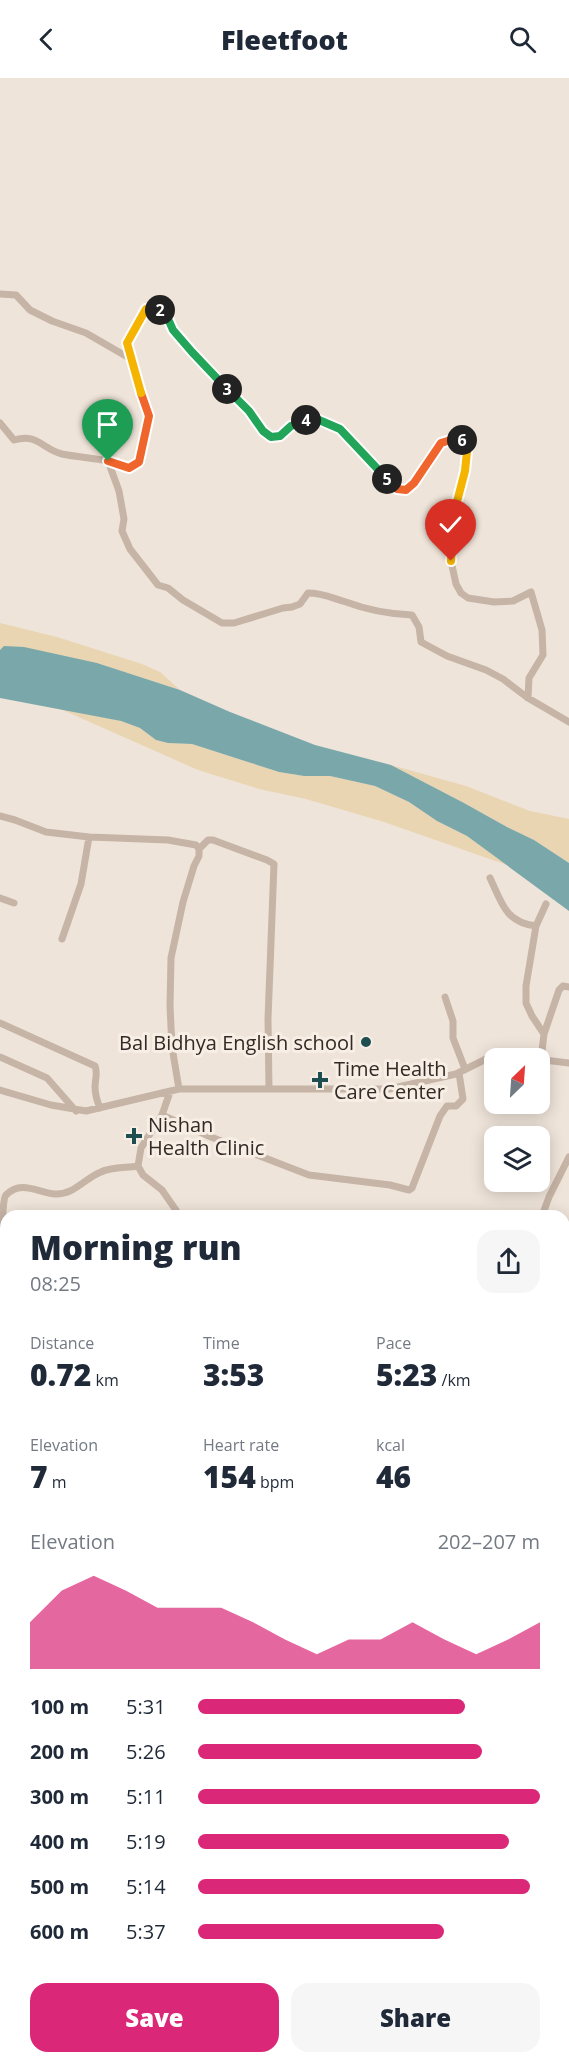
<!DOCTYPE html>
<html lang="en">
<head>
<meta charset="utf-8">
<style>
  body { margin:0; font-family:"Open Sans",sans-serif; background:#f6f6f7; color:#1f2937; height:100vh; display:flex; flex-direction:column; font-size:22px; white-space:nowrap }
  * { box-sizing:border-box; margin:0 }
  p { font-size:20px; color:#747a83 }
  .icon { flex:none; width:33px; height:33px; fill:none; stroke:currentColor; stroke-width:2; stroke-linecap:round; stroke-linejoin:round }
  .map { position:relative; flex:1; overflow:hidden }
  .side { position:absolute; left:0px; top:1132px; width:570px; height:854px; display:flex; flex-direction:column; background:#fff; border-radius:18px 18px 0 0; box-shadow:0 3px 15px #0003 }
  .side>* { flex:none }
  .needle { width:39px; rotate:25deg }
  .buttons { position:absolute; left:484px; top:970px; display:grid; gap:12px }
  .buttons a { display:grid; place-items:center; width:66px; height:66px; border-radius:12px; background:#fff; box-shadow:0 3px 15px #0003; font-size:30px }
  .pin { position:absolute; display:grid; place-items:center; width:51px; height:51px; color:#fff; margin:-62px -26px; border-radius:50% 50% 50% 0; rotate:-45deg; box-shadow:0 0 6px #0007 }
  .pin .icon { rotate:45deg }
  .km { position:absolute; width:30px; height:30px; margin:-15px; border-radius:50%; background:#222; color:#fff; font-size:16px; line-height:30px; text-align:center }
  .round { display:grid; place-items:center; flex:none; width:63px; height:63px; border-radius:18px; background:#f6f6f7 }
  .overview { display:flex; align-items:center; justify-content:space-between; height:102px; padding:0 30px }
  h1 { font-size:33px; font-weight:800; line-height:45px }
  .metrics { display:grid; grid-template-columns:repeat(3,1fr); gap:9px; height:102px; padding:6px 30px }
  .metrics div { display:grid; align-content:center }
  .metrics b { font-size:30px; font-weight:800 }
  .metrics small { font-size:16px; font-weight:400 }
  .metrics p { font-size:16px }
  .chart { height:168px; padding:12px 30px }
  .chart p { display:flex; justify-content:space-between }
  .chart svg { width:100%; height:108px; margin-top:6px; fill:#db2777; opacity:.7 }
  .cta { display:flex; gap:12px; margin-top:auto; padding:12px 30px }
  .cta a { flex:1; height:69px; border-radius:18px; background:#db2777; color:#fff; font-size:24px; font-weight:800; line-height:69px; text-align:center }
  .cta a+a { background:#f6f6f7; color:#1f2937 }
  ul { padding:0 30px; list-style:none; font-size:20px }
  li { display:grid; grid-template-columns:96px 72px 1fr; align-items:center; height:45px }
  li i { height:15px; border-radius:8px; background:#db2777 }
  header { display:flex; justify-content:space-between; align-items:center; height:78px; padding:0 30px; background:#fff; font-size:27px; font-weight:800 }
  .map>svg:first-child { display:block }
  .sand { fill:#e9d5b1 }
  .water { fill:#7aa8aa }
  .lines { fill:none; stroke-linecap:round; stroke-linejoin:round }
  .minor { stroke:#c6b4a6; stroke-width:7 }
  .trunk { stroke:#64524b; stroke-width:10 }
  .split-1-casing { stroke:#fff; stroke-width:12 }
  .split-2-casing { stroke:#fff; stroke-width:12 }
  .split-3-casing { stroke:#fff; stroke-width:12 }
  .split-4-casing { stroke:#fff; stroke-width:12 }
  .split-5-casing { stroke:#fff; stroke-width:12 }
  .split-6-casing { stroke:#fff; stroke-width:12 }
  .split-7-casing { stroke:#fff; stroke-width:12 }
  .split-1 { stroke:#f0652b; stroke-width:8 }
  .split-2 { stroke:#f5b400; stroke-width:8 }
  .split-3 { stroke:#22a559; stroke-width:8 }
  .split-4 { stroke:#22a559; stroke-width:8 }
  .split-5 { stroke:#22a559; stroke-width:8 }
  .split-6 { stroke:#f0652b; stroke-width:8 }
  .split-7 { stroke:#f5b400; stroke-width:8 }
  .poi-dot { fill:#1f4e51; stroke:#f7efe5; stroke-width:2 }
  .labels { text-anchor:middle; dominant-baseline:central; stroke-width:6; stroke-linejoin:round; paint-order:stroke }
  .poi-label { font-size:20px; fill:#332a26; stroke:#f7efe5; text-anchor:start }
</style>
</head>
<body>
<header><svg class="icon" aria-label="back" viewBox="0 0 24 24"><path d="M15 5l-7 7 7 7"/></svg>Fleetfoot<svg class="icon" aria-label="search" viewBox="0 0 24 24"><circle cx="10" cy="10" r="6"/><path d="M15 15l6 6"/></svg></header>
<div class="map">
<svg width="569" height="1985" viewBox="0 0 569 1985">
  <rect width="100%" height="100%" fill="#efe4d9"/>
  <!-- sand -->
  <path class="sand" d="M 0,545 L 57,559 L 142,586 L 160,594 L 180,612 L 97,585 L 0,572 Z
    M 56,629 L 121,643 L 140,650 L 156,662 L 168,665 L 192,666 L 279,694 L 304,698 L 330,698 L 375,708 L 409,724 L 437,743 L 467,758 L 507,787 L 384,744 L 306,721 L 259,711 L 198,692 Z
    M 391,687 L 466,708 L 530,733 L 569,741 L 569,785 L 534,762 L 507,749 L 464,725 Z"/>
  <!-- water -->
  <path class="water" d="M 4,568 L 24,569 L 97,585 L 180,612 L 230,634 L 315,667 L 391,687 L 464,725 L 507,749 L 534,762 L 569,785 L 569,833 L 467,758 L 437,743 L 409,724 L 375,708 L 330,698 L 304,698 L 279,694 L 192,666 L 168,665 L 156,662 L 140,650 L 121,643 L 0,620 L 0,572 Z"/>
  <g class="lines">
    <!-- minor -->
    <path class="minor" d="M 0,216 L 16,217 L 30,232 L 52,243 L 86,255 L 131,281 L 127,265 L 146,230 L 165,234 L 173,252 L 192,274 L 249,333 L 263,353 L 271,359 L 280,358 L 291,348 L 312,339 L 320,341 L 340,351 L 397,411 L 406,412 L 414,404 L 441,365 L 457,360 L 468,364 L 465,393 L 453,439 L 451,483 L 456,506 L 461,515 L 468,520 L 494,524 L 513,523 L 531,514 L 542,552 L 543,577 L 529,600 L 528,620
      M 0,345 L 14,362 C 38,355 42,371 62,376 C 77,379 93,380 108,383 L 119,413 L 124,441 L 122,453 L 130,471 L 158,507 L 168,510 L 183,522 L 222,545 L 234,545 L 283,530 L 292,529 L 300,526 L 308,515 C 323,515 332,520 346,524 C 367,532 390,536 412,537 L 419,549 L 421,564 L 447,578 L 486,592 L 503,601 L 528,620 L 569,644
      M 108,383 L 129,390 L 139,385 L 148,351 L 149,338 L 131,281
      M 0,738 L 15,742 L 46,754 L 89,759 L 168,762 L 196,767 L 199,771 L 199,778 L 194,788 L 183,824 L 171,880 L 170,928 L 172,969 L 179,1011
      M 199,771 L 208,762 L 213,762 L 267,782 L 274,786 L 268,941 L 269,1011
      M 490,800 C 502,825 505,844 536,848
      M 0,820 L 14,825
      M 62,861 L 81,806 L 89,759
      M 445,919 L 453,943 L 453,960 L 465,991
      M 0,945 L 95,988 C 98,995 95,1001 95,1009 C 95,1017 97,1023 100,1030
      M 544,956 L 532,938 L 526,925 L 526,908 L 536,848 L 546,826
      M 0,979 L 47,1000 L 76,1033
      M 541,981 L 544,956 L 559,912 L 563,908 L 569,909
      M 0,1012 L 51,1027 L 86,1033 L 179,1011 L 389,1011 L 456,996 L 496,976 L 569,985
      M 162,1037 L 211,1059 L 309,1097 L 390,1107 L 409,1112 L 412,1110 L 440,1038 L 447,1028 L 456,1028 L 463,1021 L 459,995
      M 138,1088 L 143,1097 L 162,1112 L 180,1138
      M 542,1138 L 549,1119 L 569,1079
      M 0,1162 C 3,1153 2,1121 6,1117 C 21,1101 39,1115 55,1116 C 74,1117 85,1100 101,1094 C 111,1089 126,1090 138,1088 L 141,1070 L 162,1037 L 170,1014
      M 0,1276 L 6,1284
      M 564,1299 L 569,1292
      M 564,1385 L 569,1393
      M 564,1485 L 569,1487
      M 0,1892 L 6,1902
      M 6,1946 L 4,1946 L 1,1953 L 6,1966
      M 97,1980 L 104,1983
      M 206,1980 L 208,1985
      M 1,1985 L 6,1978"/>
    <!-- trunk -->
    <path class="trunk" d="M 564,1285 L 569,1287
      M 0,1353 L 6,1350"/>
  </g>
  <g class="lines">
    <defs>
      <path id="split-1" d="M 108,383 L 129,390 L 139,384 L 149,338 L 141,315"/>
      <path id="split-2" d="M 141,315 L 127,265 L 146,231 L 160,232"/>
      <path id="split-3" d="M 160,232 L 165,234 L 173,252 L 192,274 L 227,311"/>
      <path id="split-4" d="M 227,311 L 249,333 L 263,353 L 271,359 L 280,358 L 291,348 L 306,342"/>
      <path id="split-5" d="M 306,342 L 312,339 L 340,351 L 387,401"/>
      <path id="split-6" d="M 387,401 L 397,411 L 406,412 L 414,405 L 441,365 L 457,360 L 462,362"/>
      <path id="split-7" d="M 451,483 L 453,439 L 465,393 L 468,364 L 462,362"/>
    </defs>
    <!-- split-1 casing -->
    <use href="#split-1" class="split-1-casing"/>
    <!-- split-2 casing -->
    <use href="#split-2" class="split-2-casing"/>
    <!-- split-3 casing -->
    <use href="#split-3" class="split-3-casing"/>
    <!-- split-4 casing -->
    <use href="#split-4" class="split-4-casing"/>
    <!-- split-5 casing -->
    <use href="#split-5" class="split-5-casing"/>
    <!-- split-6 casing -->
    <use href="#split-6" class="split-6-casing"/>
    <!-- split-7 casing -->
    <use href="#split-7" class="split-7-casing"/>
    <!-- split-1 -->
    <use href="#split-1" class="split-1"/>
    <!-- split-2 -->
    <use href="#split-2" class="split-2"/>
    <!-- split-3 -->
    <use href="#split-3" class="split-3"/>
    <!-- split-4 -->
    <use href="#split-4" class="split-4"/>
    <!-- split-5 -->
    <use href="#split-5" class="split-5"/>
    <!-- split-6 -->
    <use href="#split-6" class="split-6"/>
    <!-- split-7 -->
    <use href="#split-7" class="split-7"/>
  </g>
  <!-- markers -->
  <g class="poi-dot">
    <circle cx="366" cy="964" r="6"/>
    <path d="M317 993h6v6h6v6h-6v6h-6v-6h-6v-6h6z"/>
    <path d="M131 1049h6v6h6v6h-6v6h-6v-6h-6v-6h6z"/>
  </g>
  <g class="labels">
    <!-- poi labels -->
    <g class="poi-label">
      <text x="354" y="964" text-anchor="end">Bal Bidhya English school</text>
      <text x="334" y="990">Time Health<tspan x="334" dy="23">Care Center</tspan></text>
      <text x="148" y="1046">Nishan<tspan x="148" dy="23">Health Clinic</tspan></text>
    </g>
  </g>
</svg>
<div class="buttons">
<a><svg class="needle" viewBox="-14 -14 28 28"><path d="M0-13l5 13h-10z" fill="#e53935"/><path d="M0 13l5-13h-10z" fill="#747a83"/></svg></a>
<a><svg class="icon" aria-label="layers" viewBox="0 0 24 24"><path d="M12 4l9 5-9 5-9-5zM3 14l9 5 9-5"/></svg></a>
</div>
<div class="pin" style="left:108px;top:383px;background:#1e9e55"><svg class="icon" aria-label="arrive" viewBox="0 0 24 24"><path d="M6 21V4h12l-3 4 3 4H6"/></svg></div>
<div class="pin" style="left:451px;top:483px;background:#d93025"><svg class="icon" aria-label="check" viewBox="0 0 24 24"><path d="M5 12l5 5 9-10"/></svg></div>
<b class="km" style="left:160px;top:232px">2</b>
<b class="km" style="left:227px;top:311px">3</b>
<b class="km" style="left:306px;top:342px">4</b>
<b class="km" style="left:387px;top:401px">5</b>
<b class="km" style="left:462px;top:362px">6</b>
<section class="side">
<div class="overview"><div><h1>Morning run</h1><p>08:25</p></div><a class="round"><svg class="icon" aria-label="share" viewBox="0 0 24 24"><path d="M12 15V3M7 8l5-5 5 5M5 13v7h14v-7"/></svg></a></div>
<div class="metrics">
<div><p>Distance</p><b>0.72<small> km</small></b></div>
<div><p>Time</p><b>3:53</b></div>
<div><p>Pace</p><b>5:23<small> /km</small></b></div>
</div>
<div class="metrics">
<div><p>Elevation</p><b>7<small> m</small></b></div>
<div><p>Heart rate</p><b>154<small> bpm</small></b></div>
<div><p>kcal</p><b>46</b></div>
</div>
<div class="chart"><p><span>Elevation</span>202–207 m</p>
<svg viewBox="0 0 160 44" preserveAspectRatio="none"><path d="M0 44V25L10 12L20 6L30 12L40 19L50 19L60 19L70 25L80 32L90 38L100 32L110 32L120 25L130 32L140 38L150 32L160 25V44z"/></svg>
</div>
<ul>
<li><b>100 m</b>5:31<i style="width:78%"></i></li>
<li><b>200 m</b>5:26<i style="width:83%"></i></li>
<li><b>300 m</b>5:11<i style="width:100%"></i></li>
<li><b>400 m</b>5:19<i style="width:91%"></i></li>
<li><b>500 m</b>5:14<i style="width:97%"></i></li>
<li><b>600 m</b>5:37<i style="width:72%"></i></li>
</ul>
<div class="cta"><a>Save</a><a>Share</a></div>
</section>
</div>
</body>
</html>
